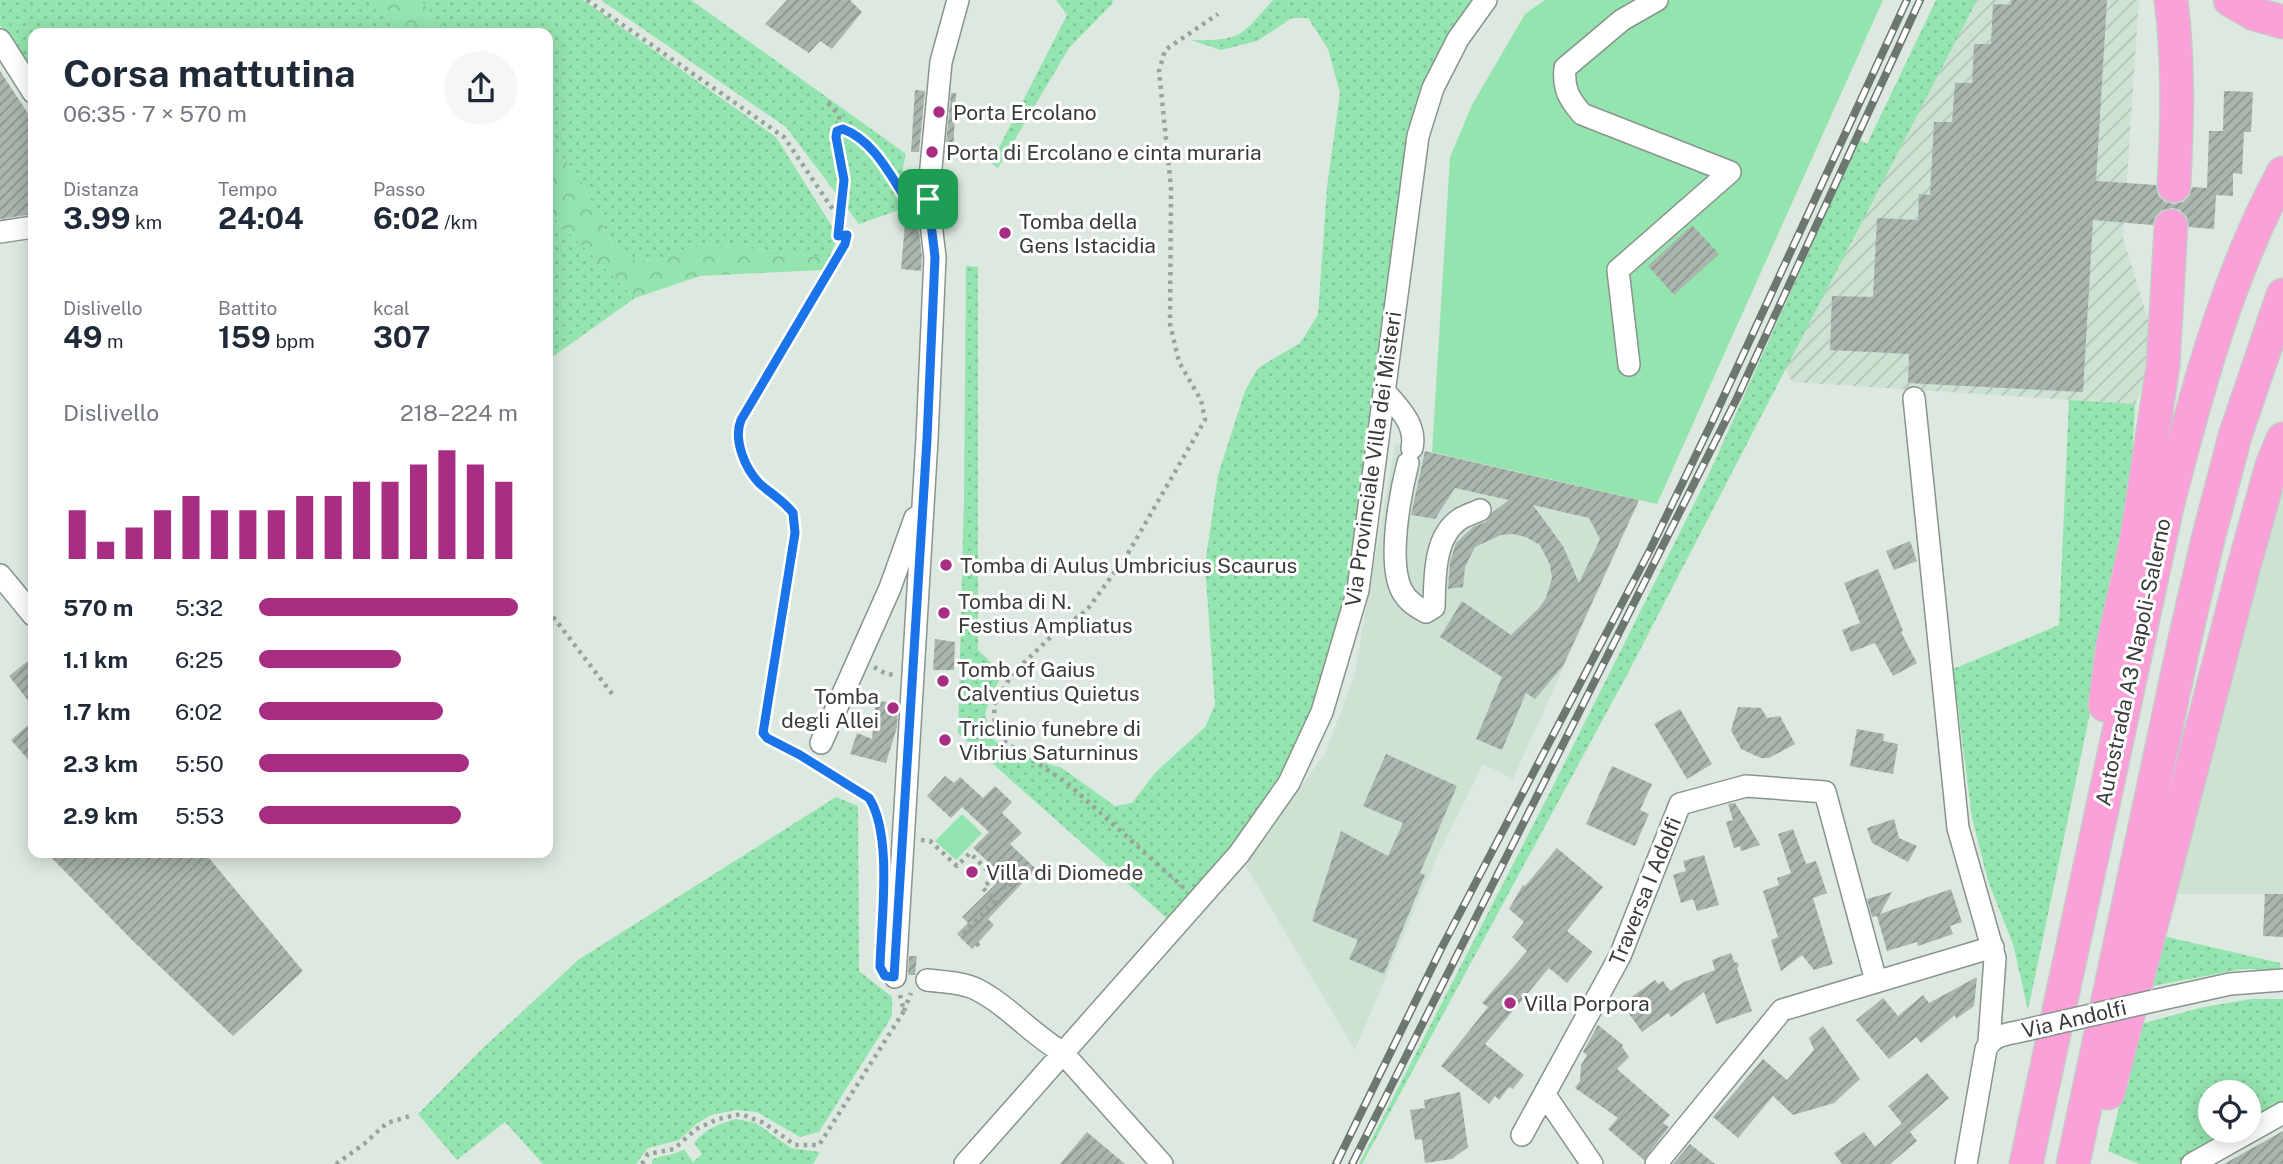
<!DOCTYPE html>
<html lang="it">
<head>
<meta charset="utf-8">
<style>
  body { margin:0; font-family:"Public Sans",sans-serif; background:#f6f6f7; color:#1f2937; height:100vh; display:flex; flex-direction:column; font-size:26px; white-space:nowrap }
  * { box-sizing:border-box; margin:0 }
  p { font-size:23px; color:#747a83 }
  .icon { flex:none; width:38px; height:38px; fill:none; stroke:currentColor; stroke-width:2; stroke-linecap:round; stroke-linejoin:round }
  .map { position:relative; flex:1; overflow:hidden }
  .drawer { position:absolute; left:28px; top:28px; width:525px; height:830px; display:flex; flex-direction:column; background:#fff; border-radius:14px; box-shadow:0 4px 18px #0003 }
  .drawer>* { flex:none }
  .controls { position:absolute; left:2198px; top:1080px; display:grid; gap:14px }
  .controls a { display:grid; place-items:center; width:63px; height:63px; border-radius:50%; background:#fff; box-shadow:0 4px 18px #0003; font-size:35px }
  .pin { position:absolute; display:grid; place-items:center; width:60px; height:60px; color:#fff; margin:-30px; border-radius:14px; box-shadow:0 4px 10px #0006 }
  .round { display:grid; place-items:center; flex:none; width:74px; height:74px; border-radius:37px; background:#f6f6f7 }
  .summary { display:flex; align-items:center; justify-content:space-between; height:119px; padding:0 35px }
  h1 { font-size:38px; font-weight:700; line-height:52px }
  .figures { display:grid; grid-template-columns:repeat(3,1fr); gap:10px; height:119px; padding:7px 35px }
  .figures div { display:grid; align-content:center }
  .figures b { font-size:30px; font-weight:700 }
  .figures small { font-size:19px; font-weight:400 }
  .figures p { font-size:19px }
  .chart { height:196px; padding:14px 35px }
  .chart p { display:flex; justify-content:space-between }
  .chart svg { width:100%; height:126px; margin-top:7px; stroke:#a72e83; stroke-width:6 }
  ul { padding:0 35px; list-style:none; font-size:23px }
  li { display:grid; grid-template-columns:112px 84px 1fr; align-items:center; height:52px }
  li i { height:18px; border-radius:9px; background:#a72e83 }
  .map>svg:first-child { display:block }
  .built { fill:#cee2d4 }
  .industrial { fill:url(#industrial-furrows) }
  .grass { fill:url(#grass-dots) }
  .forest { fill:url(#forest-crowns) }
  .green { fill:#94e4af }
  .building { fill:url(#building-hatch); fill-rule:evenodd }
  .lines { fill:none; stroke-linecap:round; stroke-linejoin:round }
  .minor-casing { stroke:#88948c; stroke-width:24 }
  .highway-casing { stroke:#c7c8c7; stroke-width:35 }
  .path { stroke:#99a39c; stroke-width:4.5; stroke-dasharray:3.5 5; stroke-linecap:butt }
  .minor { stroke:#fff; stroke-width:21 }
  .highway { stroke:#fca0da; stroke-width:32 }
  .rail-casing { stroke:#6e7670; stroke-width:8 }
  .rail { stroke:#fff; stroke-width:5; stroke-dasharray:16; stroke-linecap:butt }
  .minor-bridge-casing { stroke:#88948c; stroke-width:24; stroke-linecap:butt }
  .minor-bridge { stroke:#fff; stroke-width:21 }
  .route-casing { stroke:#fff; stroke-width:14 }
  .route { stroke:#1a73e8; stroke-width:9 }
  .poi-dot { fill:#a72e83; stroke:#fff; stroke-width:2.5 }
  .labels { text-anchor:middle; dominant-baseline:central; stroke-width:6; stroke-linejoin:round; paint-order:stroke }
  .poi-label { font-size:21px; fill:#373c38; stroke:#fff; text-anchor:start }
  .street-label { font-size:21px; fill:#373c38; stroke:#fff }
</style>
</head>
<body>
<div class="map">
<svg width="2283" height="1164" viewBox="0 0 2283 1164">
  <defs>
    <pattern id="industrial-furrows" width="10" height="10" patternUnits="userSpaceOnUse" patternTransform="scale(1.75)"><rect width="10" height="10" fill="#cee2d4"/><path d="M-1 1l2-2M0 10L10 0M9 11l2-2" fill="none" stroke="#b2c3b7"/></pattern>
    <pattern id="grass-dots" width="8" height="8" patternUnits="userSpaceOnUse" patternTransform="scale(1.75)"><rect width="8" height="8" fill="#94e4af"/><path d="M2 2h.1M6 6h.1" fill="none" stroke="#80c497" stroke-width="1.8" stroke-linecap="round"/></pattern>
    <pattern id="forest-crowns" width="20" height="18" patternUnits="userSpaceOnUse" patternTransform="scale(1.75)"><rect width="20" height="18" fill="#94e4af"/><path d="M2 6a3 3 0 1 1 6 0M12 15a3 3 0 1 1 6 0" fill="none" stroke="#80c497"/></pattern>
    <pattern id="building-hatch" width="6" height="6" patternUnits="userSpaceOnUse" patternTransform="scale(1.75)"><rect width="6" height="6" fill="#a9b5ad"/><path d="M-1 1l2-2M0 6l6-6M5 7l2-2" fill="none" stroke="#8a948e"/></pattern>
  </defs>
  <rect width="100%" height="100%" fill="#dde9e0"/>
  <!-- built -->
  <path class="built" d="M 1395,444 L 1639,501 L 1513,779 L 1483,764 L 1436,859 L 1355,1050 L 1245,865 L 1325,753 L 1354,677 Z
    M 2283,473 L 2283,894 L 2168,894 Z"/>
  <!-- industrial -->
  <path class="industrial" d="M 1977,0 L 2139,0 L 2123,238 L 2152,332 L 2145,383 L 2135,404 L 1792,382 L 1785,367 Z"/>
  <!-- grass -->
  <path class="grass" d="M 0,0 L 373,0 L 398,33 L 33,33 L 33,76 L 0,25 Z
    M 420,0 L 583,0 L 776,137 L 838,236 L 829,259 L 791,252 L 700,244 L 656,261 L 632,260 L 613,244 L 577,173 L 548,143 L 548,33 L 448,33 Z
    M 601,0 L 691,0 L 906,154 L 903,167 L 905,208 L 859,224 L 786,127 Z
    M 1056,0 L 1113,0 L 1112,4 L 1069,48 L 998,168 L 991,163 L 1067,15 Z
    M 1273,0 L 1476,0 L 1420,99 L 1360,532 L 1345,604 L 1314,708 L 1284,773 L 1244,834 L 1170,921 L 958,733 L 964,499 L 966,266 L 978,267 L 978,650 L 1003,674 L 991,695 L 985,715 L 994,740 L 1008,751 L 1062,768 L 1115,806 L 1132,803 L 1155,773 L 1205,727 L 1215,705 L 1205,565 L 1218,475 L 1245,391 L 1258,368 L 1300,343 L 1318,315 L 1327,187 L 1340,93 L 1328,49 L 1308,18 L 1292,18 L 1257,41 L 1221,50 L 1191,40 C 1242,41 1240,37 1273,0 Z
    M 1936,0 L 1977,0 L 1628,673 L 1362,1164 L 1359,1164 L 1547,798 L 1708,476 L 1859,140 L 1867,144 Z
    M 548,212 L 635,298 L 548,360 Z
    M 2069,400 L 2135,404 L 2128,531 L 2028,1010 L 2013,944 L 1988,881 L 1972,818 L 1953,669 L 2059,625 Z
    M 836,797 L 858,806 L 859,971 L 892,997 L 892,1016 L 819,1132 L 800,1137 L 757,1112 L 736,1110 L 711,1115 L 695,1125 L 679,1140 L 648,1148 L 636,1164 L 543,1164 L 505,1122 L 457,1160 L 418,1114 L 481,1050 L 578,960 Z
    M 2159,935 L 2280,963 L 2281,970 L 2243,969 L 2147,987 Z
    M 2252,999 L 2283,999 L 2283,1104 L 2249,1124 L 2249,1092 L 2210,1092 L 2210,1130 L 2238,1131 L 2180,1164 L 2139,1164 L 2108,1151 L 2140,1024 L 2204,1007 Z
    M 736,1119 L 756,1123 L 791,1148 L 820,1152 L 813,1164 L 652,1164 L 652,1160 C 663,1154 674,1156 684,1149 L 693,1162 L 702,1154 L 694,1143 C 706,1128 719,1124 736,1119 Z"/>
  <!-- forest -->
  <path class="forest" d="M 373,0 L 420,0 L 448,33 L 398,33 Z
    M 548,143 L 577,173 L 613,244 L 632,260 L 656,261 L 700,244 L 791,252 L 829,259 L 822,270 L 700,276 L 635,298 L 548,212 Z"/>
  <!-- green -->
  <path class="green" d="M 1545,0 L 1883,0 L 1657,504 L 1432,452 L 1450,157 L 1472,105 L 1525,14 Z
    M 962,814 L 982,833 L 956,860 L 935,841 Z"/>
  <!-- building -->
  <path class="building" d="M 787,0 L 850,0 L 862,12 L 832,49 L 820,41 L 809,53 L 765,24 Z
    M 2011,0 L 2107,0 L 2096,181 L 2156,185 L 2158,195 L 2165,202 L 2174,204 L 2183,202 L 2190,195 L 2192,187 L 2207,188 L 2209,131 L 2223,131 L 2224,91 L 2253,92 L 2251,132 L 2244,132 L 2242,174 L 2233,173 L 2233,196 L 2216,195 L 2214,229 L 2189,227 L 2187,217 L 2180,210 L 2173,208 L 2162,210 L 2155,217 L 2153,225 L 2093,220 L 2083,392 L 1908,383 L 1909,354 L 1830,350 L 1832,296 L 1873,297 L 1877,218 L 1918,220 L 1919,194 L 1930,195 L 1934,122 L 1952,122 L 1955,83 L 1972,83 L 1974,44 L 1991,44 L 1993,4 L 2011,5 Z
    M 0,71 L 33,121 L 33,214 L 0,219 Z
    M 915,90 L 925,91 L 919,152 L 911,152 Z
    M 951,93 L 956,93 L 953,154 L 945,154 Z
    M 906,213 L 918,222 L 922,257 L 921,271 L 901,269 Z
    M 1692,225 L 1719,254 L 1674,295 L 1648,266 Z
    M 1425,451 L 1639,500 L 1563,666 L 1535,699 L 1526,693 L 1502,750 L 1476,739 L 1502,677 L 1440,637 L 1462,601 L 1511,635 L 1539,608 L 1546,598 L 1552,578 L 1550,565 L 1540,545 L 1526,537 L 1513,534 L 1501,535 L 1475,547 L 1465,567 L 1463,587 L 1448,589 L 1450,562 L 1456,543 L 1473,527 L 1486,522 L 1493,512 L 1509,500 L 1455,488 L 1435,519 L 1411,515 ZM 1533,505 L 1589,518 L 1600,539 L 1579,583 L 1563,546 Z
    M 1910,541 L 1917,561 L 1894,570 L 1886,551 Z
    M 1878,569 L 1903,631 L 1901,632 L 1917,663 L 1893,676 L 1875,643 L 1851,652 L 1842,630 L 1860,623 L 1844,583 Z
    M 935,639 L 955,642 L 954,670 L 933,670 Z
    M 33,657 L 33,707 L 9,676 Z
    M 876,701 L 898,703 L 897,727 L 886,763 L 850,754 L 857,733 L 872,739 Z
    M 1738,707 L 1761,708 L 1767,718 L 1780,716 L 1795,744 L 1769,758 L 1761,758 L 1741,749 L 1731,730 Z
    M 1680,709 L 1712,764 L 1687,779 L 1654,724 Z
    M 33,721 L 33,765 L 11,740 Z
    M 1857,729 L 1884,734 L 1883,741 L 1898,744 L 1893,774 L 1850,766 Z
    M 1386,754 L 1457,786 L 1420,873 L 1425,875 L 1384,974 L 1349,959 L 1358,940 L 1312,921 L 1341,831 L 1388,856 L 1403,823 L 1363,806 Z
    M 1612,766 L 1652,784 L 1640,810 L 1649,814 L 1635,846 L 1586,824 Z
    M 945,776 L 954,783 L 960,777 L 983,798 L 995,786 L 1012,802 L 1002,813 L 1022,833 L 1010,844 L 1036,869 L 988,919 L 994,925 L 972,949 L 957,934 L 968,923 L 962,917 L 1004,876 L 973,848 L 989,832 L 962,807 L 951,818 L 927,796 Z
    M 1735,803 L 1744,817 L 1760,845 L 1741,851 L 1740,846 L 1734,848 L 1726,822 L 1733,820 L 1728,804 Z
    M 1894,819 L 1899,838 L 1917,846 L 1908,862 L 1872,843 L 1867,828 Z
    M 1793,829 L 1806,864 L 1816,861 L 1827,893 L 1813,898 L 1833,964 L 1814,970 L 1802,955 L 1781,971 L 1771,940 L 1778,937 L 1763,891 L 1779,885 L 1777,878 L 1791,873 L 1778,834 Z
    M 1557,848 L 1603,887 L 1567,931 L 1593,952 L 1567,983 L 1549,968 L 1485,1044 L 1524,1075 L 1513,1089 L 1509,1087 L 1499,1100 L 1495,1096 L 1489,1104 L 1441,1066 L 1488,1007 L 1482,1003 L 1527,951 L 1512,937 L 1524,922 L 1509,909 L 1523,885 L 1525,886 Z
    M 46,852 L 204,852 L 303,971 L 233,1036 L 134,942 Z
    M 1704,855 L 1719,905 L 1697,911 L 1693,899 L 1681,903 L 1673,875 L 1686,871 L 1683,861 Z
    M 1951,889 L 1962,922 L 1950,926 L 1953,934 L 1918,946 L 1917,942 L 1887,951 L 1877,916 L 1872,917 L 1867,899 L 1892,892 L 1880,914 Z
    M 2265,894 L 2283,894 L 2283,937 L 2263,936 Z
    M 1731,953 L 1735,963 L 1737,962 L 1739,966 L 1737,968 L 1752,1011 L 1716,1024 L 1704,992 L 1671,1017 L 1668,1013 L 1642,1032 L 1622,1004 L 1655,980 L 1658,984 L 1663,981 L 1670,991 L 1684,982 L 1715,970 L 1712,960 Z
    M 909,956 L 917,956 L 915,975 L 908,975 Z
    M 1977,977 L 1974,1006 L 1956,1019 L 1955,1015 L 1921,1043 L 1916,1037 L 1889,1059 L 1856,1020 L 1883,998 L 1898,1016 L 1923,995 L 1929,1003 Z
    M 1598,1025 L 1623,1045 L 1622,1047 L 1629,1057 L 1617,1069 L 1670,1115 L 1663,1123 L 1669,1127 L 1644,1160 L 1608,1129 L 1618,1118 L 1575,1088 L 1580,1081 L 1581,1065 L 1587,1055 L 1583,1052 Z
    M 1823,1026 L 1860,1079 L 1834,1103 L 1793,1115 L 1773,1096 L 1738,1138 L 1713,1117 L 1763,1059 L 1787,1080 L 1814,1050 L 1809,1038 Z
    M 1927,1073 L 1949,1098 L 1910,1132 L 1917,1141 L 1890,1164 L 1842,1164 L 1834,1153 L 1864,1132 L 1875,1147 L 1902,1123 L 1905,1127 L 1888,1106 Z
    M 1460,1092 L 1468,1147 L 1452,1159 L 1425,1163 L 1422,1139 L 1415,1140 L 1410,1110 L 1425,1108 L 1424,1100 Z
    M 2283,1131 L 2283,1164 L 2224,1164 Z
    M 1087,1132 L 1125,1164 L 1060,1164 Z
    M 1690,1144 L 1715,1164 L 1673,1164 Z"/>
  <g class="lines">
    <defs>
      <path id="minor" d="M 0,40 L 33,92
        M 0,232 L 33,227
        M 1629,365 L 1618,270 L 1730,172 L 1582,114 C 1569,99 1563,89 1565,68 L 1622,20 L 1657,0
        M 1385,392 C 1399,408 1417,425 1412,448
        M 1914,398 L 1958,828 L 1995,958 L 1989,1042
        M 1408,463 C 1400,494 1387,563 1402,591 C 1408,602 1417,607 1426,612 L 1434,607 C 1435,579 1433,537 1460,519 C 1466,515 1474,513 1480,510
        M 0,575 L 33,615
        M 821,743 L 890,588 L 915,518
        M 895,977 L 927,439 L 935,257 L 928,199 L 941,62 L 958,0
        M 927,980 C 943,982 962,982 976,989 C 1008,1005 1031,1034 1062,1052 L 1162,1164
        M 2153,1001 L 2230,984 L 2283,980
        M 1545,1095 L 1592,1164
        M 1522,1135 L 1620,956 L 1680,804 L 1746,786 L 1825,792 L 1876,981
        M 965,1164 L 1239,854 L 1289,783 L 1322,712 L 1358,590 L 1418,136 L 1433,88 L 1458,39 L 1486,0
        M 1656,1164 L 1782,1010 L 1993,947
        M 1966,1164 L 1986,1049 C 1992,1036 2003,1035 2017,1032
        M 2192,1164 L 2283,1113"/>
      <path id="highway" d="M 2171,0 C 2179,63 2177,123 2174,186
        M 2230,0 L 2254,14 L 2283,22
        M 2105,705 L 2112,649 L 2136,542 L 2163,366 L 2171,226
        M 2108,1093 L 2244,566 L 2272,465 L 2283,439
        M 2026,1164 L 2167,507 C 2196,394 2227,276 2283,173
        M 2073,1164 L 2186,634 L 2208,539 L 2235,436 L 2283,295"/>
    </defs>
    <!-- minor casing -->
    <use href="#minor" class="minor-casing"/>
    <!-- highway casing -->
    <use href="#highway" class="highway-casing"/>
    <!-- path -->
    <path class="path" d="M 587,0 L 784,137 L 840,220 L 838,236 L 847,235 L 845,244 L 738,427 L 742,453 L 754,477 L 793,513 L 795,533 L 794,549 L 763,733 L 767,738 L 805,759
      M 828,103 L 838,114 L 843,129
      M 840,218 L 844,180 L 836,137 L 837,131 L 843,129 C 872,140 888,171 904,196 L 910,197
      M 548,610 L 613,695
      M 874,667 L 886,674 L 895,675
      M 813,763 L 869,798 L 876,808 L 881,832
      M 921,840 L 930,841 L 957,866 L 970,853 L 1006,889 L 1025,870
      M 1184,888 L 1066,782 L 1006,743 L 995,727 L 994,705 L 1012,674 L 1054,634 L 1087,610 L 1127,555 L 1205,420 L 1201,400 L 1179,362 L 1170,324 L 1171,187 L 1159,71 L 1165,50 L 1218,14
      M 979,946 L 965,932 L 995,901 L 983,888 L 994,877
      M 904,1011 L 911,993
      M 336,1164 L 364,1144 L 387,1123 L 410,1116
      M 642,1164 L 648,1154 L 674,1149 L 696,1129 L 718,1119 L 741,1114 L 764,1123 L 795,1145 L 819,1145 L 904,1011 L 900,995"/>
    <!-- minor -->
    <use href="#minor" class="minor"/>
    <!-- highway -->
    <use href="#highway" class="highway"/>
    <defs>
      <path id="rail" d="M 1336,1164 L 1441,949 L 1651,548 L 1711,424 L 1907,0
        M 1352,1164 L 1737,398 L 1920,0"/>
    </defs>
    <!-- rail casing -->
    <use href="#rail" class="rail-casing"/>
    <!-- rail -->
    <use href="#rail" class="rail"/>
    <defs>
      <path id="minor-bridge" d="M 2017,1032 L 2153,1001"/>
    </defs>
    <!-- minor-bridge casing -->
    <use href="#minor-bridge" class="minor-bridge-casing"/>
    <!-- minor-bridge -->
    <use href="#minor-bridge" class="minor-bridge"/>
  </g>
  <g class="lines">
    <defs>
      <path id="route" d="M 843,129 C 872,140 888,171 904,196 L 928,199 L 935,257 L 927,439 L 894,977 L 885,976 L 880,967 C 881,921 893,835 869,798 L 800,755 L 767,738 L 763,733 L 795,533 L 793,513 C 784,501 770,493 759,483 C 745,468 733,440 741,420 L 845,244 L 847,235 L 838,236 L 844,180 L 836,137 L 837,131 Z"/>
    </defs>
    <!-- route casing -->
    <use href="#route" class="route-casing"/>
    <!-- route -->
    <use href="#route" class="route"/>
  </g>
  <!-- markers -->
  <g class="poi-dot">
    <circle cx="939" cy="112" r="7"/>
    <circle cx="932" cy="152" r="7"/>
    <circle cx="1005" cy="233" r="7"/>
    <circle cx="946" cy="565" r="7"/>
    <circle cx="944" cy="613" r="7"/>
    <circle cx="943" cy="681" r="7"/>
    <circle cx="893" cy="708" r="7"/>
    <circle cx="945" cy="740" r="7"/>
    <circle cx="972" cy="872" r="7"/>
    <circle cx="1510" cy="1003" r="7"/>
  </g>
  <g class="labels">
    <!-- poi labels -->
    <g class="poi-label">
      <text x="953" y="112">Porta Ercolano</text>
      <text x="946" y="152">Porta di Ercolano e cinta muraria</text>
      <text x="1019" y="221">Tomba della<tspan x="1019" dy="24">Gens Istacidia</tspan></text>
      <text x="960" y="565">Tomba di Aulus Umbricius Scaurus</text>
      <text x="958" y="601">Tomba di N.<tspan x="958" dy="24">Festius Ampliatus</tspan></text>
      <text x="957" y="669">Tomb of Gaius<tspan x="957" dy="24">Calventius Quietus</tspan></text>
      <text x="879" y="696" text-anchor="end">Tomba<tspan x="879" dy="24">degli Allei</tspan></text>
      <text x="959" y="728">Triclinio funebre di<tspan x="959" dy="24">Vibrius Saturninus</tspan></text>
      <text x="986" y="872">Villa di Diomede</text>
      <text x="1524" y="1003">Villa Porpora</text>
    </g>
    <!-- street labels -->
    <g class="street-label">
      <text transform="translate(1373 459) rotate(-82)">Via Provinciale Villa dei Misteri</text>
      <text transform="translate(2133 662) rotate(-78)">Autostrada A3 Napoli-Salerno</text>
      <text transform="translate(1645 891) rotate(-68)">Traversa I Adolfi</text>
      <text transform="translate(2074 1019) rotate(-13)">Via Andolfi</text>
    </g>
  </g>
</svg>
<div class="controls">
<a><svg class="icon" aria-label="locate" viewBox="0 0 24 24"><circle cx="12" cy="12" r="6"/><path d="M12 2v4M12 18v4M2 12h4M18 12h4"/></svg></a>
</div>
<div class="pin" style="left:928px;top:199px;background:#1e9e55"><svg class="icon" aria-label="arrive" viewBox="0 0 24 24"><path d="M6 21V4h12l-3 4 3 4H6"/></svg></div>
<section class="drawer">
<div class="summary"><div><h1>Corsa mattutina</h1><p>06:35 · 7 × 570 m</p></div><a class="round"><svg class="icon" aria-label="share" viewBox="0 0 24 24"><path d="M12 15V3M7 8l5-5 5 5M5 13v7h14v-7"/></svg></a></div>
<div class="figures">
<div><p>Distanza</p><b>3.99<small> km</small></b></div>
<div><p>Tempo</p><b>24:04</b></div>
<div><p>Passo</p><b>6:02<small> /km</small></b></div>
</div>
<div class="figures">
<div><p>Dislivello</p><b>49<small> m</small></b></div>
<div><p>Battito</p><b>159<small> bpm</small></b></div>
<div><p>kcal</p><b>307</b></div>
</div>
<div class="chart"><p><span>Dislivello</span>218–224 m</p>
<svg viewBox="0 0 160 44" preserveAspectRatio="none"><path d="M5 44V27M15 44V38M25 44V33M35 44V27M45 44V22M55 44V27M65 44V27M75 44V27M85 44V22M95 44V22M105 44V17M115 44V17M125 44V11M135 44V6M145 44V11M155 44V17"/></svg>
</div>
<ul>
<li><b>570 m</b>5:32<i style="width:100%"></i></li>
<li><b>1.1 km</b>6:25<i style="width:55%"></i></li>
<li><b>1.7 km</b>6:02<i style="width:71%"></i></li>
<li><b>2.3 km</b>5:50<i style="width:81%"></i></li>
<li><b>2.9 km</b>5:53<i style="width:78%"></i></li>
</ul>
</section>
</div>
</body>
</html>
